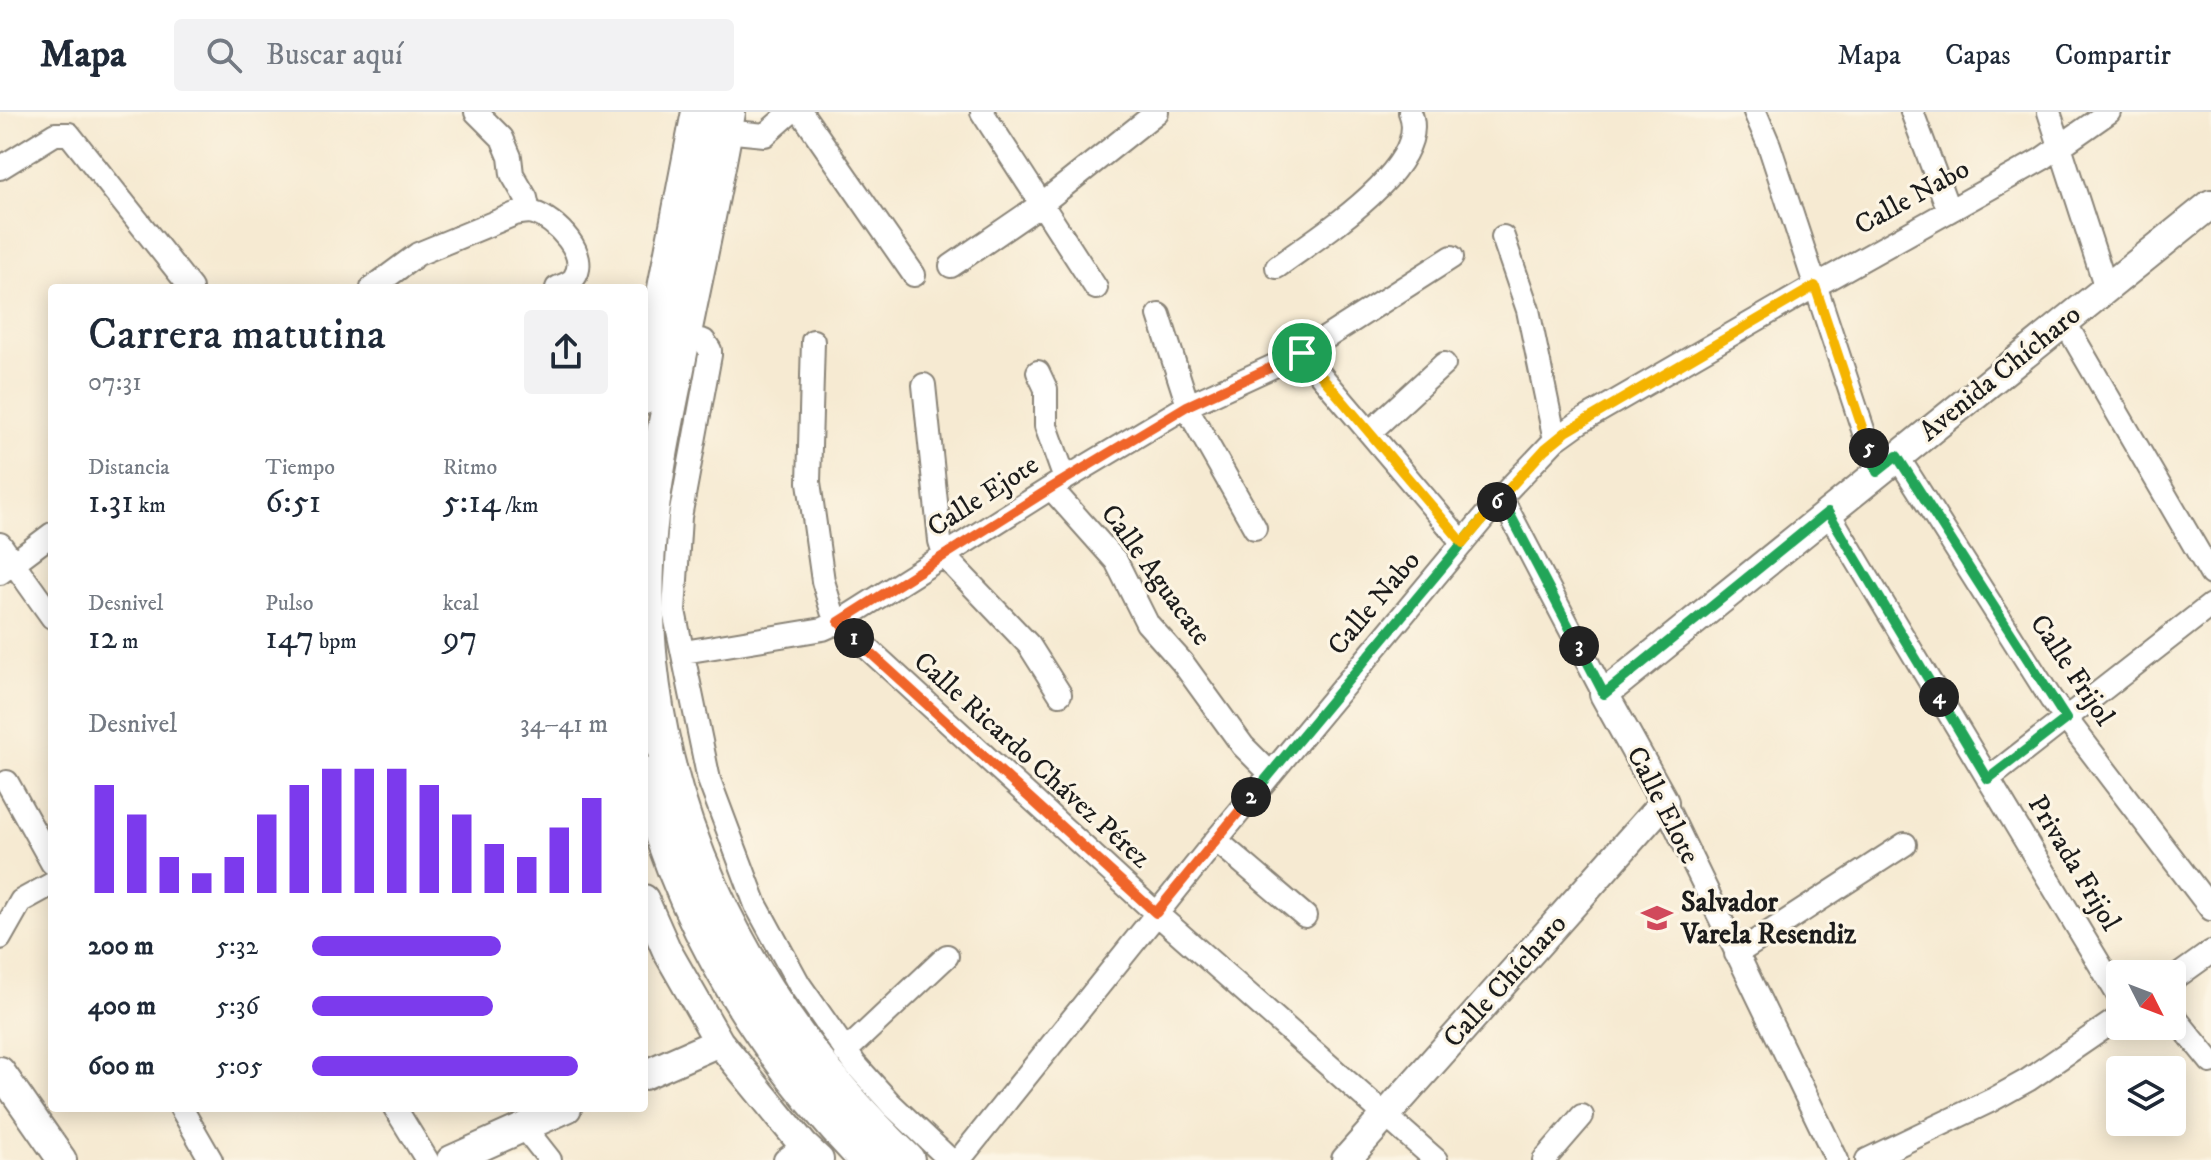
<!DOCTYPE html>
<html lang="es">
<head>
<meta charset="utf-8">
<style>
  body { margin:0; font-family:"IM FELL DW Pica",serif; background:#f2f2f3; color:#1f2937; height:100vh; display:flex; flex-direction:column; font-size:30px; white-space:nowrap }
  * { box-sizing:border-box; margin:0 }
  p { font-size:26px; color:#747a83 }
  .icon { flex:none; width:44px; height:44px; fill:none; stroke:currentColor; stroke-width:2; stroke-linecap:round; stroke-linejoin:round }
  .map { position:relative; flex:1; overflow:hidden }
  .side { position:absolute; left:48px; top:172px; width:600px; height:828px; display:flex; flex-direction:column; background:#fff; border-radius:8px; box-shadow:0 4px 20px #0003 }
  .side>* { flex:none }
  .needle { width:52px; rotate:132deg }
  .tools { position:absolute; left:2106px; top:848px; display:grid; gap:16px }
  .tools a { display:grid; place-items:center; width:80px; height:80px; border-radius:8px; background:#fff; box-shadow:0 4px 20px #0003; font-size:40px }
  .pin { position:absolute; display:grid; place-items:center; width:68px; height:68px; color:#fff; margin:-34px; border:4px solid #fff; border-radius:50%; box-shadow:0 2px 8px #0007 }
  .km { position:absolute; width:40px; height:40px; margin:-20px; border-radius:50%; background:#222; color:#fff; font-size:22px; line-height:40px; text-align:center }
  .round { display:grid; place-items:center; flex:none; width:84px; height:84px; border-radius:8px; background:#f2f2f3 }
  .headline { display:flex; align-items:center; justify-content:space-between; height:136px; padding:0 40px }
  h1 { font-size:44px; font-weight:600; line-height:60px }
  .stats { display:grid; grid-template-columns:repeat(3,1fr); gap:12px; height:136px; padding:8px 40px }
  .stats div { display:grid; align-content:center }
  .stats b { font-size:34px; font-weight:600 }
  .stats small { font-size:22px; font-weight:400 }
  .stats p { font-size:22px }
  .chart { height:224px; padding:16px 40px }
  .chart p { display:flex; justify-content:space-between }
  .chart svg { width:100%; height:144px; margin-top:8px; stroke:#7c3aed; stroke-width:6 }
  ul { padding:0 40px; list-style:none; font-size:26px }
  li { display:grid; grid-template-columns:128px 96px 1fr; align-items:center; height:60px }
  li i { height:20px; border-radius:10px; background:#7c3aed }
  header { display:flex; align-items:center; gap:48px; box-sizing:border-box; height:112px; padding:0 40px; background:#fff; border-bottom:2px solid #e0e1e3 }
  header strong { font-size:38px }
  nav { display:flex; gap:44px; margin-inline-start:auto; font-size:28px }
  .search { width:560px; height:72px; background:#f2f2f3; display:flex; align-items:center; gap:20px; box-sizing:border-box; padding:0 28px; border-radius:8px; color:#747a83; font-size:30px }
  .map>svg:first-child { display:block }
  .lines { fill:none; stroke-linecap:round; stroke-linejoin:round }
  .minor-casing { stroke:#898377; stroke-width:26 }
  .tertiary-casing { stroke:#898377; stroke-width:32 }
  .primary-casing { stroke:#898377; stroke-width:38 }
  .minor { stroke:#fff; stroke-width:22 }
  .tertiary { stroke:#fff; stroke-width:28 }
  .primary { stroke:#fff; stroke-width:34 }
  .split-1-casing { stroke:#fff; stroke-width:16 }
  .split-2-casing { stroke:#fff; stroke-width:16 }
  .split-3-casing { stroke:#fff; stroke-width:16 }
  .split-4-casing { stroke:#fff; stroke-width:16 }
  .split-5-casing { stroke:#fff; stroke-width:16 }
  .split-6-casing { stroke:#fff; stroke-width:16 }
  .split-7-casing { stroke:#fff; stroke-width:16 }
  .split-1 { stroke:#f0652b; stroke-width:10 }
  .split-2 { stroke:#f0652b; stroke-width:10 }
  .split-3 { stroke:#22a559; stroke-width:10 }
  .split-4 { stroke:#22a559; stroke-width:10 }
  .split-5 { stroke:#22a559; stroke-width:10 }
  .split-6 { stroke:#f5b400; stroke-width:10 }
  .split-7 { stroke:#f5b400; stroke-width:10 }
  .labels { text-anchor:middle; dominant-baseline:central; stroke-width:6; stroke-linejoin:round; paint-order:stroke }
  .street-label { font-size:28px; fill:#1c1c1c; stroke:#fcf5e5 }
  .poi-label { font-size:28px; font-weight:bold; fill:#1c1c1c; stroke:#fcf5e5; text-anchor:start }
</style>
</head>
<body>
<header>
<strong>Mapa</strong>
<div class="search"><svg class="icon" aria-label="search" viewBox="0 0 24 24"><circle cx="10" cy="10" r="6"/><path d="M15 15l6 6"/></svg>Buscar aquí</div>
<nav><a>Mapa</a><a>Capas</a><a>Compartir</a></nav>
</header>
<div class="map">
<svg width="2211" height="1048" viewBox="0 0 2211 1048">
  <rect width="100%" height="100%" fill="#fcf5e5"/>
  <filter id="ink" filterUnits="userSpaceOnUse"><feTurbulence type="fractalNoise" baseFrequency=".0125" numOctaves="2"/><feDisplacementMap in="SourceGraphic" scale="16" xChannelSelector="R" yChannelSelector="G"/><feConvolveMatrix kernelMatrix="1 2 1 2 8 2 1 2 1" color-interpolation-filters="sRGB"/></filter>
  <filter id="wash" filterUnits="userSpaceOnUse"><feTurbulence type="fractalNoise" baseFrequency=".006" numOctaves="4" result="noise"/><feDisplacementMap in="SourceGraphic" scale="32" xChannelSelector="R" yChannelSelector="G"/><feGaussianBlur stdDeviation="1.8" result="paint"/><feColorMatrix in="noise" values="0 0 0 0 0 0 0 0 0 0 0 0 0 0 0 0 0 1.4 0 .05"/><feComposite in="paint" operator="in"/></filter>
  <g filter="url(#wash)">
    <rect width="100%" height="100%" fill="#f6ead2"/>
  </g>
  <g filter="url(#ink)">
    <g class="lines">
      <defs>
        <path id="minor" d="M 476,0 L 502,26 L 510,45 L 512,62 L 526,86 L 529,100
          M 801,0 L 914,163
          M 982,0 L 1096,176
          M 1755,0 L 1769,33 L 1877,360
          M 1912,0 L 1949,99
          M 2049,0 L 2106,176
          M 724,19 L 765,23 L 791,0
          M 0,56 L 55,22 L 69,22 L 191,176
          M 1503,125 L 1528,198 L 1555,328
          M 951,154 L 1040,93 L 1157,0
          M 1277,155 C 1314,127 1433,55 1410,0
          M 372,176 L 418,142 L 515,102 C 522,101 528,99 534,101 C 555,107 591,143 574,166 C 570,171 563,173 557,176
          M 1159,203 L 1191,303 L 1255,416
          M 2064,209 L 2211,462
          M 683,224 L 704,229 L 710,238 L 710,243 L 680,405 L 674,499 L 709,668 L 756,793 L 799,872 L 855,952 L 891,992 L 950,1048
          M 813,229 L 809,370 L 823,469 L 832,499 L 839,510 L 1156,801 L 1436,1048
          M 1302,241 L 1463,431
          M 1038,260 L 1046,277 L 1046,314 L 1065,367
          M 924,273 L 940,429 L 945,445 L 1029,533 L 1060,582
          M 1370,320 L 1444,252
          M 1897,344 L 2051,587 L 2211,797
          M 1051,376 L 1116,449 L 1147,511 L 1182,550 L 1243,634 L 1271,662
          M 1501,385 L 1604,582
          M 1828,400 L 2120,886
          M 0,432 L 52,505
          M 0,461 L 52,422
          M 684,540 L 823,517 L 839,510 L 1065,367 L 1187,294 L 1302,241 L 1452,145
          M 1988,667 L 2211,493
          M 7,670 L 52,751
          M 1664,690 L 1837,1048
          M 1216,728 L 1305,804
          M 0,826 L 21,789 L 52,772
          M 1736,842 L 1905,732
          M 2172,868 L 2211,840
          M 2172,902 L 2211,950
          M 845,940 L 947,844
          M 181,996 L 211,1048
          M 395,996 L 427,1048
          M 524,1015 L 550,1048
          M 785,1048 L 804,1034
          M 959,1048 L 1216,728 L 1501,385 L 1555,328 L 1580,310 L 1815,174 L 2042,47 L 2109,0
          M 1544,1048 L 1582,1004
          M 1867,1048 L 1992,988 L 2028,968 L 2120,905"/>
        <path id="tertiary" d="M 644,787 L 667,839 L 719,930 L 804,1034 L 819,1048
          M 0,959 L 62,1048
          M 644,963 L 719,930
          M 451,1048 L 567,996
          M 1346,1048 L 1664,690 L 1604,582 L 2211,92"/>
        <path id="primary" d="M 728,0 C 713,87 693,174 676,261 C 663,324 650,387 647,452 C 638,682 743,892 907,1048
          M 644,285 L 699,0
          M 644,662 C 681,810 761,939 866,1048"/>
      </defs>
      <!-- minor casing -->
      <use href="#minor" class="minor-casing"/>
      <!-- tertiary casing -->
      <use href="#tertiary" class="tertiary-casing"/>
      <!-- primary casing -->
      <use href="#primary" class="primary-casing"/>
      <!-- minor -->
      <use href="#minor" class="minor"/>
      <!-- tertiary -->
      <use href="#tertiary" class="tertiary"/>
      <!-- primary -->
      <use href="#primary" class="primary"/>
    </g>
  </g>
  <g class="lines" filter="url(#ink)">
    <defs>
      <path id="split-1" d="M 854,526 L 839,510 L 1051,376 L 1187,294 L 1302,241"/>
      <path id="split-2" d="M 854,526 L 1156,801 L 1251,685"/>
      <path id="split-3" d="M 1251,685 L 1501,385 L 1579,534"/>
      <path id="split-4" d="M 1579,534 L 1604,582 L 1828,400 L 1939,585"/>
      <path id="split-5" d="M 1869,336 L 1877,360 L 1897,344 L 2066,607 L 1988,667 L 1939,585"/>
      <path id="split-6" d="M 1497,390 L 1545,337 L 1566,320 L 1815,174 L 1869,336"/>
      <path id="split-7" d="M 1302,241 L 1463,431 L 1497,390"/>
    </defs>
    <!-- split-1 casing -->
    <use href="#split-1" class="split-1-casing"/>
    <!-- split-2 casing -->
    <use href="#split-2" class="split-2-casing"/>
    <!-- split-3 casing -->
    <use href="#split-3" class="split-3-casing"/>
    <!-- split-4 casing -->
    <use href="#split-4" class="split-4-casing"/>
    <!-- split-5 casing -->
    <use href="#split-5" class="split-5-casing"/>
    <!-- split-6 casing -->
    <use href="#split-6" class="split-6-casing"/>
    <!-- split-7 casing -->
    <use href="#split-7" class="split-7-casing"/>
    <!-- split-1 -->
    <use href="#split-1" class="split-1"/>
    <!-- split-2 -->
    <use href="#split-2" class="split-2"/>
    <!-- split-3 -->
    <use href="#split-3" class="split-3"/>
    <!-- split-4 -->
    <use href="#split-4" class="split-4"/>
    <!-- split-5 -->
    <use href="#split-5" class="split-5"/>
    <!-- split-6 -->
    <use href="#split-6" class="split-6"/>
    <!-- split-7 -->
    <use href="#split-7" class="split-7"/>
  </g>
  <!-- icons -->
  <defs>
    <symbol id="school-bare" viewBox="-9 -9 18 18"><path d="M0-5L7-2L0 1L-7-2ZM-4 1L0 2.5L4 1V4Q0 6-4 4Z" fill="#d1495b" stroke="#fcf5e5" stroke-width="2.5" paint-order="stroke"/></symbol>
  </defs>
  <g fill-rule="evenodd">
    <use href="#school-bare" x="1635" y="784" width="44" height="44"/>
  </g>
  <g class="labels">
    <!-- street labels -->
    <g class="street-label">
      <text transform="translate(1912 85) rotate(-29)">Calle Nabo</text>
      <text transform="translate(2000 261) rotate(-39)">Avenida Chícharo</text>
      <text transform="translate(983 384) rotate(-33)">Calle Ejote</text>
      <text transform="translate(1156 463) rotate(54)">Calle Aguacate</text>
      <text transform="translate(1374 491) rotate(-50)">Calle Nabo</text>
      <text transform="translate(2072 558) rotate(56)">Calle Frijol</text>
      <text transform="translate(1032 648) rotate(42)">Calle Ricardo Chávez Pérez</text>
      <text transform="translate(1663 693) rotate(63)">Calle Elote</text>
      <text transform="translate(2074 751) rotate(59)">Privada Frijol</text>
      <text transform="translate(1505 869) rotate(-48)">Calle Chícharo</text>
    </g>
    <!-- poi labels -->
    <g class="poi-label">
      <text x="1681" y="790">Salvador<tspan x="1681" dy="32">Varela Resendiz</tspan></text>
    </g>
  </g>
</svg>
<div class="tools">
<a><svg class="needle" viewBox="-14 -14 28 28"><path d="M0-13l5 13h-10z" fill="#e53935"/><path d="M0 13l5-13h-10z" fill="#747a83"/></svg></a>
<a><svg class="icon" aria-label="layers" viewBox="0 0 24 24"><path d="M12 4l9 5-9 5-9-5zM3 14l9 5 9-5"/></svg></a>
</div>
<div class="pin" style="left:1302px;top:241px;background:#1e9e55"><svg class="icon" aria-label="arrive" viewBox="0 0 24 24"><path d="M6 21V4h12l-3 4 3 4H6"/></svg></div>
<b class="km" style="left:854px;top:526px">1</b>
<b class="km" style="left:1251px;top:685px">2</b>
<b class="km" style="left:1579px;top:534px">3</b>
<b class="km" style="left:1939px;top:585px">4</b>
<b class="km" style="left:1869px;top:336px">5</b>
<b class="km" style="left:1497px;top:390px">6</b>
<section class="side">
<div class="headline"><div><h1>Carrera matutina</h1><p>07:31</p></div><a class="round"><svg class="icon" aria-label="share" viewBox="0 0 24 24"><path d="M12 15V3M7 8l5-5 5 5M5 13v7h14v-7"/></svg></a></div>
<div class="stats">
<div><p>Distancia</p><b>1.31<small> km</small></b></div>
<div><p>Tiempo</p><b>6:51</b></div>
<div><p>Ritmo</p><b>5:14<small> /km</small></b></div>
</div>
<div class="stats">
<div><p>Desnivel</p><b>12<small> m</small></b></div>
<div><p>Pulso</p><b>147<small> bpm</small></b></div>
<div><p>kcal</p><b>97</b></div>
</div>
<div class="chart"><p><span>Desnivel</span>34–41 m</p>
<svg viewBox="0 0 160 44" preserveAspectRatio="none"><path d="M5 44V11M15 44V20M25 44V33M35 44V38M45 44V33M55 44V20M65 44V11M75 44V6M85 44V6M95 44V6M105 44V11M115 44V20M125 44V29M135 44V33M145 44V24M155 44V15"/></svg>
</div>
<ul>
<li><b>200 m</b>5:32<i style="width:64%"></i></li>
<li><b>400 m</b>5:36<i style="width:61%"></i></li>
<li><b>600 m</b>5:05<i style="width:90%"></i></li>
</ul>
</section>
</div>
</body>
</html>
